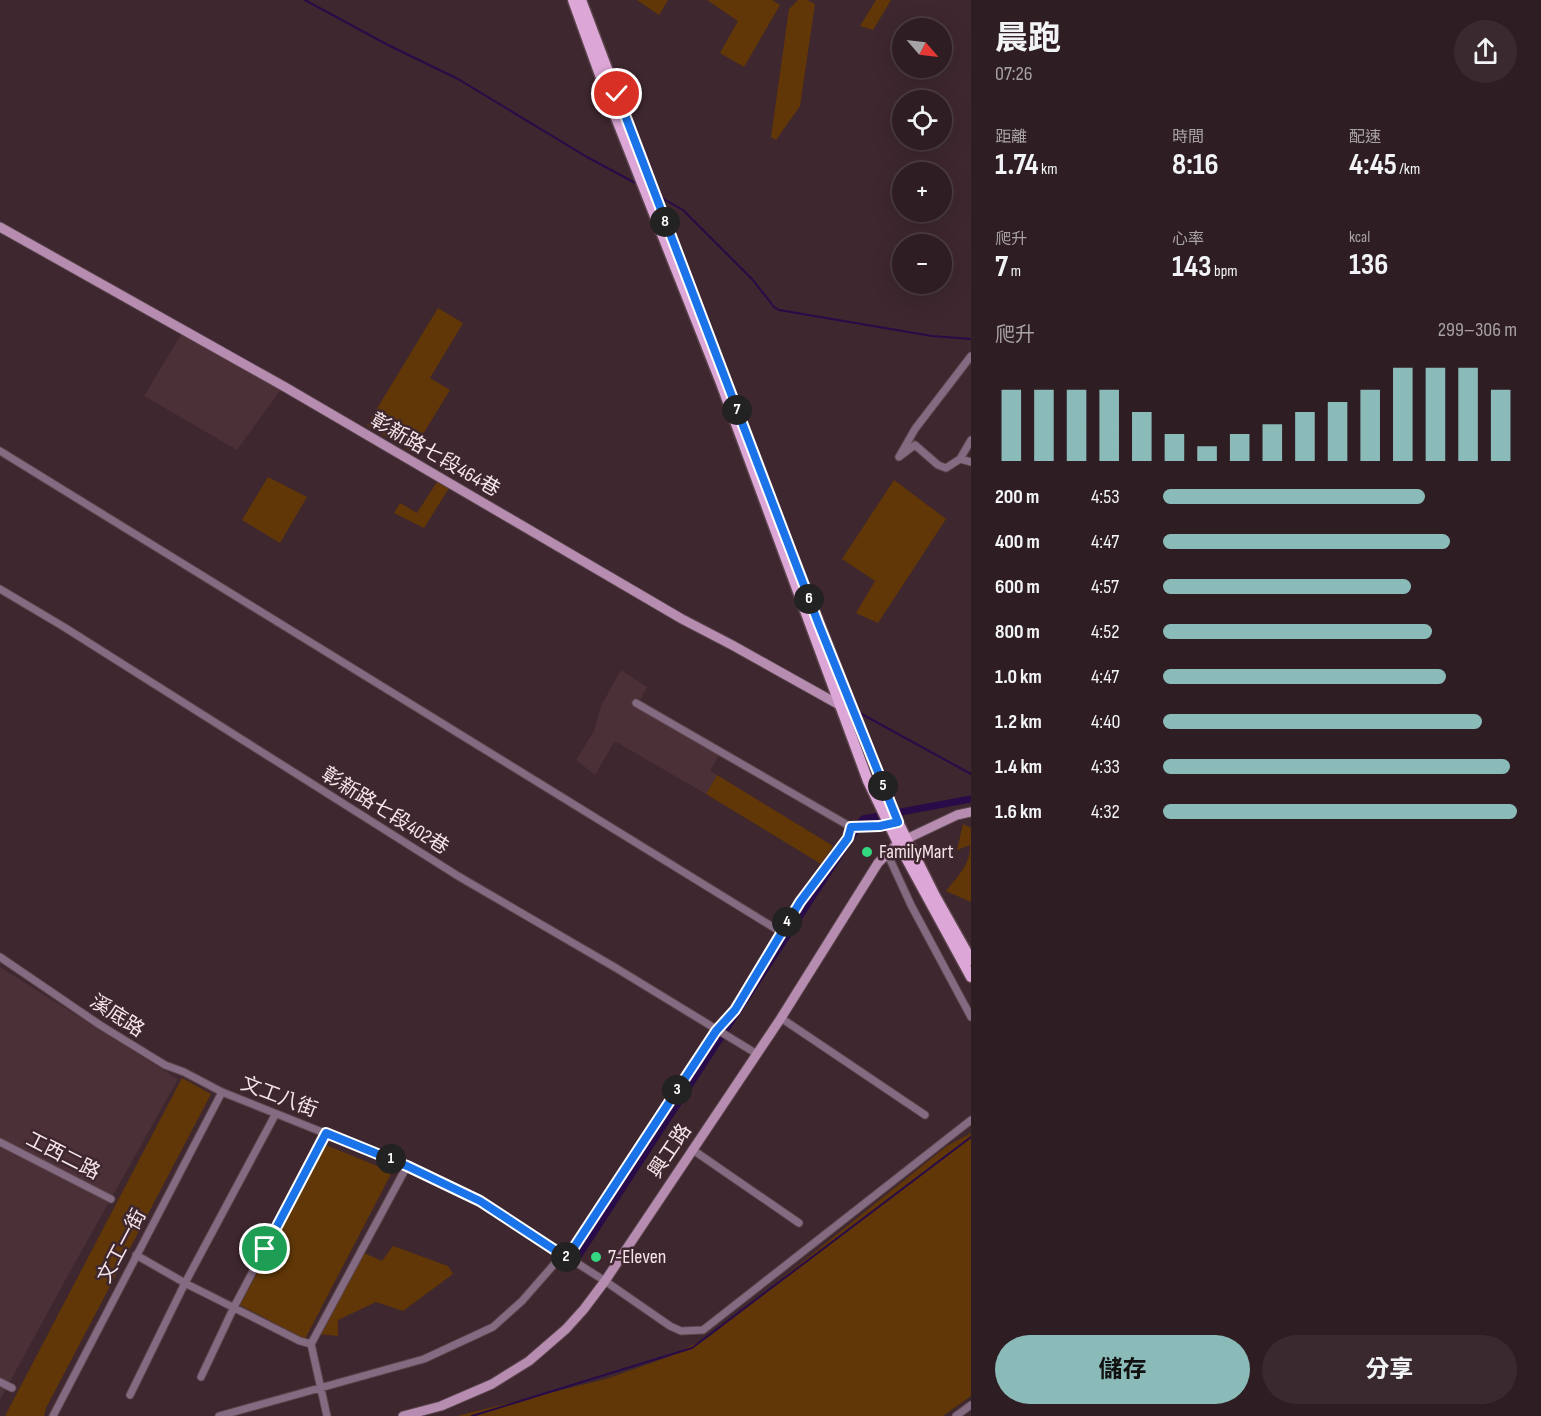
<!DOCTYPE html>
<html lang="zh-TW">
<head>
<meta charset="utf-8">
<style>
  body { margin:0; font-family:"Sofia Sans Condensed","Noto Sans TC",sans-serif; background:#3a2a2f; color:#f1f3f6; height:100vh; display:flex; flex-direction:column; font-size:22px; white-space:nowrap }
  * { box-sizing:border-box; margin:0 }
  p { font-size:20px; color:#a7a2a5 }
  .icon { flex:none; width:33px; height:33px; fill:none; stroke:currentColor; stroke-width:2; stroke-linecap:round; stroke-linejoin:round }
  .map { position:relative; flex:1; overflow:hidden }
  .side { display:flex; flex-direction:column; background:#2e1d22; width:570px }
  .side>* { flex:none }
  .needle { width:39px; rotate:118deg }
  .tools { position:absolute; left:892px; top:18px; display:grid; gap:12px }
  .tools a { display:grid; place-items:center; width:60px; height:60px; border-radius:50%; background:#2e1d22; box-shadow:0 6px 24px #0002,0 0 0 2px #493b40; font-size:30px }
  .pin { position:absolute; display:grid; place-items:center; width:51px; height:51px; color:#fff; margin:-26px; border:3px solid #fff; border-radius:50%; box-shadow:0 2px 6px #0007 }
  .km { position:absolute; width:30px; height:30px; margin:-15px; border-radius:50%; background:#222; color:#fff; font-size:16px; line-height:30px; text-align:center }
  .round { display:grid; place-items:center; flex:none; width:63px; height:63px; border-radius:32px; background:#3a2a2f }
  .headline { display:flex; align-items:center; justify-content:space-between; height:102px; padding:0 24px }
  h1 { font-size:33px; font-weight:700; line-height:45px }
  .figures { display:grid; grid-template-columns:repeat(3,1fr); gap:9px; height:102px; padding:6px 24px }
  .figures div { display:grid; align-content:center }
  .figures b { font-size:30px; font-weight:700 }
  .figures small { font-size:16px; font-weight:400 }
  .figures p { font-size:16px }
  .chart { height:168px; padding:12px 24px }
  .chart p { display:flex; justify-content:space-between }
  .chart svg { width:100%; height:108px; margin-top:6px; stroke:#8bbbb9; stroke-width:6 }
  .primary-button { display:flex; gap:12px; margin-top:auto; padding:12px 24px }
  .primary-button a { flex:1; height:69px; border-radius:36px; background:#8bbbb9; color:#111; font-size:24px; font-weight:700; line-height:69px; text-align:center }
  .primary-button a+a { background:#3a2a2f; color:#f1f3f6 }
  ul { padding:0 24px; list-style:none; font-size:20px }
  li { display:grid; grid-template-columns:96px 72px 1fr; align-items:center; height:45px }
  li i { height:15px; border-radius:8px; background:#8bbbb9 }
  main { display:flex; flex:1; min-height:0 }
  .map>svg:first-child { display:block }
  .built { fill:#4c3038 }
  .green { fill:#613707 }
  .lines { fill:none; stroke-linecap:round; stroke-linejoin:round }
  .stream { stroke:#280b48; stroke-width:2 }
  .canal { stroke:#280b48; stroke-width:7 }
  .street-casing { stroke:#5b454c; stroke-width:9 }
  .secondary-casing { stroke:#5b454c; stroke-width:11 }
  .primary-casing { stroke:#5b454c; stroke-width:13 }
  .street { stroke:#856b82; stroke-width:7 }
  .secondary { stroke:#b68db1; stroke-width:9 }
  .primary { stroke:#dca6d6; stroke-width:10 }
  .route-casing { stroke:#fff; stroke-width:12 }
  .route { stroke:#1a73e8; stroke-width:8 }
  .poi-dot { fill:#34d881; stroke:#3e272e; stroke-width:2 }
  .labels { text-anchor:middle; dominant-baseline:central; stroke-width:5; stroke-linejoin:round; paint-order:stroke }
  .street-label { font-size:20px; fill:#f5e5e9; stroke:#3e272e }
  .poi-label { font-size:20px; fill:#f5e5e9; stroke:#3e272e; text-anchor:start }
</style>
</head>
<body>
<main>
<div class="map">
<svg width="971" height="1416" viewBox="0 0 971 1416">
  <rect width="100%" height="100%" fill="#3e272e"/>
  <!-- built -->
  <path class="built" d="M 182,333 L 282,388 L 237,450 L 144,396 Z
    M 621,670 L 647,687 L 637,706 L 719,755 L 710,771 L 717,775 L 706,794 L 618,743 L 614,742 L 595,775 L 576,760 L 594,731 L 601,706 Z
    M 0,967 L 178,1079 L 67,1277 L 0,1400 Z"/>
  <!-- green -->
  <path class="green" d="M 637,0 L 668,0 L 659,15 Z
    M 707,0 L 772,0 L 780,5 L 744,67 L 720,53 L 738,21 Z
    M 798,0 L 807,0 L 815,4 L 800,106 L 776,140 L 771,137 L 789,9 Z
    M 876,0 L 891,0 L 873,30 L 860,26 Z
    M 438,308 L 463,323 L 430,378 L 450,390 L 412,452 L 367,425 Z
    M 268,477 L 307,497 L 280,543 L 242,520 Z
    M 894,480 L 946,519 L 878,623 L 856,613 L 875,581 L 842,559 Z
    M 437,482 L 449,488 L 424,528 L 394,513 L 400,503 L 417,513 Z
    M 717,775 L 833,846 L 821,864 L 706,794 Z
    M 963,824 L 971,828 L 971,902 L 946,891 C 958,876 971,864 970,845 L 957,850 Z
    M 182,1078 L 211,1094 L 46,1408 L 44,1416 L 5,1416 Z
    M 971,1133 L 971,1396 L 943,1416 L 457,1416 L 606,1379 L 671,1356 L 710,1336 L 947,1146 Z
    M 326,1145 L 392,1172 L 305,1339 L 240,1305 Z
    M 393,1246 L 448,1266 L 453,1274 L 403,1311 L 376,1302 L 338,1320 L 338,1336 L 318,1334 L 362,1252 L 382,1261 Z"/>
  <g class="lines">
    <!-- stream -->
    <path class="stream" d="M 305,0 L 388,45 L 458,79 L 587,157 L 639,185
      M 660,197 L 683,210 L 752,279 L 774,307 L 779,310 L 932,336 L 971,339
      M 142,302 L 257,366
      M 667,605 L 693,620
      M 858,712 L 971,774
      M 472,1416 L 692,1348 L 971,1137"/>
    <!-- canal -->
    <path class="canal" d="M 579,1255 L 863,819 L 971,799"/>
    <defs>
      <path id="street" d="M 971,356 L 915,429 L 899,457 L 915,445 L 938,465 L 946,468 L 960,459 L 971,462
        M 0,451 L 781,932
        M 960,459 L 971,440
        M 0,589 L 64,627 L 458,876 L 616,968 L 757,1054
        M 636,703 L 851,827 L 891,824
        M 887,853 L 911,905 L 971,1017
        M 0,957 L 100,1025 L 165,1065 L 184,1072 L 222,1092 L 407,1166 L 480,1201 L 605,1281 L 670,1326 L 681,1331 L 703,1330 L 971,1120
        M 781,1018 L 925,1115
        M 0,1142 L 111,1199
        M 693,1150 L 799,1223
        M 136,1255 L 185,1283 L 300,1341 L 311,1344
        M 201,1377 L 234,1307 L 326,1133
        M 0,1382 L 12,1388
        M 130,1395 L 185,1283 L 275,1115
        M 53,1416 L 222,1092
        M 219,1416 L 424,1359 L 493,1327 L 522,1301 L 557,1261 L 567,1258 L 716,1031 L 735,1010 L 800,902 L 848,838 L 851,827
        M 327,1416 L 311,1344 L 407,1166
        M 956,1416 L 971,1405"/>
      <path id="secondary" d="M 0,227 L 285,387 L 682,619 L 732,645 L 843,707
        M 403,1416 L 441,1406 L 492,1384 L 529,1361 L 566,1329 L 584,1309 L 605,1281 L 781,1018 L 878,863 L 898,843 L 957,815 L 971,812"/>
      <path id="primary" d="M 573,0 L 609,100 L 721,383 L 868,781 L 898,843 L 971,977
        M 581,0 L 659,206
        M 793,557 L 892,810 L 935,896 L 971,960"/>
    </defs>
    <!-- street casing -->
    <use href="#street" class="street-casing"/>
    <!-- secondary casing -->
    <use href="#secondary" class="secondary-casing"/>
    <!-- primary casing -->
    <use href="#primary" class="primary-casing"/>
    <!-- street -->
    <use href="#street" class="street"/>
    <!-- secondary -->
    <use href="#secondary" class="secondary"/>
    <!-- primary -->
    <use href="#primary" class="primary"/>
  </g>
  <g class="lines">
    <defs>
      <path id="route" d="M 265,1249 L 326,1133 L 407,1166 L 480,1201 L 567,1258 L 716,1031 L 735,1010 L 800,902 L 848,838 L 851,827 L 880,826 L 898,822 L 819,625 L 617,94"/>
    </defs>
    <!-- route casing -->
    <use href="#route" class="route-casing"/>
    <!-- route -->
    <use href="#route" class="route"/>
  </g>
  <!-- markers -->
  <g class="poi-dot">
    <circle cx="867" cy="852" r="6"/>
    <circle cx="596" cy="1257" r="6"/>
  </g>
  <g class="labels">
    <!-- street labels -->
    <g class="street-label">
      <text transform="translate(435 455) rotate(30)">彰新路七段464巷</text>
      <text transform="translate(385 811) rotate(32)">彰新路七段402巷</text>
      <text transform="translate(117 1016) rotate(33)">溪底路</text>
      <text transform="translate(279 1097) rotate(21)">文工八街</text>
      <text transform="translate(670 1151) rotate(-56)">興工路</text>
      <text transform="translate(63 1156) rotate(27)">工西二路</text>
      <text transform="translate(122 1246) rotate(-62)">文工一街</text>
    </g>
    <!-- poi labels -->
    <g class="poi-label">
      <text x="879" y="852">FamilyMart</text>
      <text x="608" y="1257">7-Eleven</text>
    </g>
  </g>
</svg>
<div class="tools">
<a><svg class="needle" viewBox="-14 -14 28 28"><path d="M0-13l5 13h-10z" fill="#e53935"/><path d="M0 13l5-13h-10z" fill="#a7a2a5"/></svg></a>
<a><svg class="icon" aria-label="locate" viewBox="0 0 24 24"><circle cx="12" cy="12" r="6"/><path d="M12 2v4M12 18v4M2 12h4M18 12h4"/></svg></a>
<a>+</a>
<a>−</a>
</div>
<div class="pin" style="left:265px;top:1249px;background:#1e9e55"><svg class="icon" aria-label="arrive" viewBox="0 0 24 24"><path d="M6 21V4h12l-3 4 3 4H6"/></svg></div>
<div class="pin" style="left:617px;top:94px;background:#d93025"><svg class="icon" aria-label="check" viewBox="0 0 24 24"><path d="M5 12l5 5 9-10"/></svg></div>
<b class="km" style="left:391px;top:1159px">1</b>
<b class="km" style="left:566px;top:1257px">2</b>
<b class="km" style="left:677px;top:1090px">3</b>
<b class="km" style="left:787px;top:922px">4</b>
<b class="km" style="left:883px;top:786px">5</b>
<b class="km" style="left:809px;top:599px">6</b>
<b class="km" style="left:737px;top:410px">7</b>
<b class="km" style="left:665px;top:222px">8</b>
</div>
<section class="side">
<div class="headline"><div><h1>晨跑</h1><p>07:26</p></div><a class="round"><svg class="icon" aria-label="share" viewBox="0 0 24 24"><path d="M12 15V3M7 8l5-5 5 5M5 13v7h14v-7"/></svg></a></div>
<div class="figures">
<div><p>距離</p><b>1.74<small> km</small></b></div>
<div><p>時間</p><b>8:16</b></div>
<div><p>配速</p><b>4:45<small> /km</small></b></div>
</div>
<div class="figures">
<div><p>爬升</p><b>7<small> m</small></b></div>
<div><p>心率</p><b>143<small> bpm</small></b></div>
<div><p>kcal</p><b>136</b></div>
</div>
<div class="chart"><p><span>爬升</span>299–306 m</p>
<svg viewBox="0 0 160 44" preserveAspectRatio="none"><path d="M5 44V15M15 44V15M25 44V15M35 44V15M45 44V24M55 44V33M65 44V38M75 44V33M85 44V29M95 44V24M105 44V20M115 44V15M125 44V6M135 44V6M145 44V6M155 44V15"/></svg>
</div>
<ul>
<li><b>200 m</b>4:53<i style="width:74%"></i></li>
<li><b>400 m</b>4:47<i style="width:81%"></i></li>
<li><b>600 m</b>4:57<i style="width:70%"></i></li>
<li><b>800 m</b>4:52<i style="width:76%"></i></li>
<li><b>1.0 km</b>4:47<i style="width:80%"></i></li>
<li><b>1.2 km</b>4:40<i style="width:90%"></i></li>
<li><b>1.4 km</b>4:33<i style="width:98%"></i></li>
<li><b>1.6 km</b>4:32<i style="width:100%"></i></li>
</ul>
<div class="primary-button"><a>儲存</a><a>分享</a></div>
</section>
</main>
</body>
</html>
